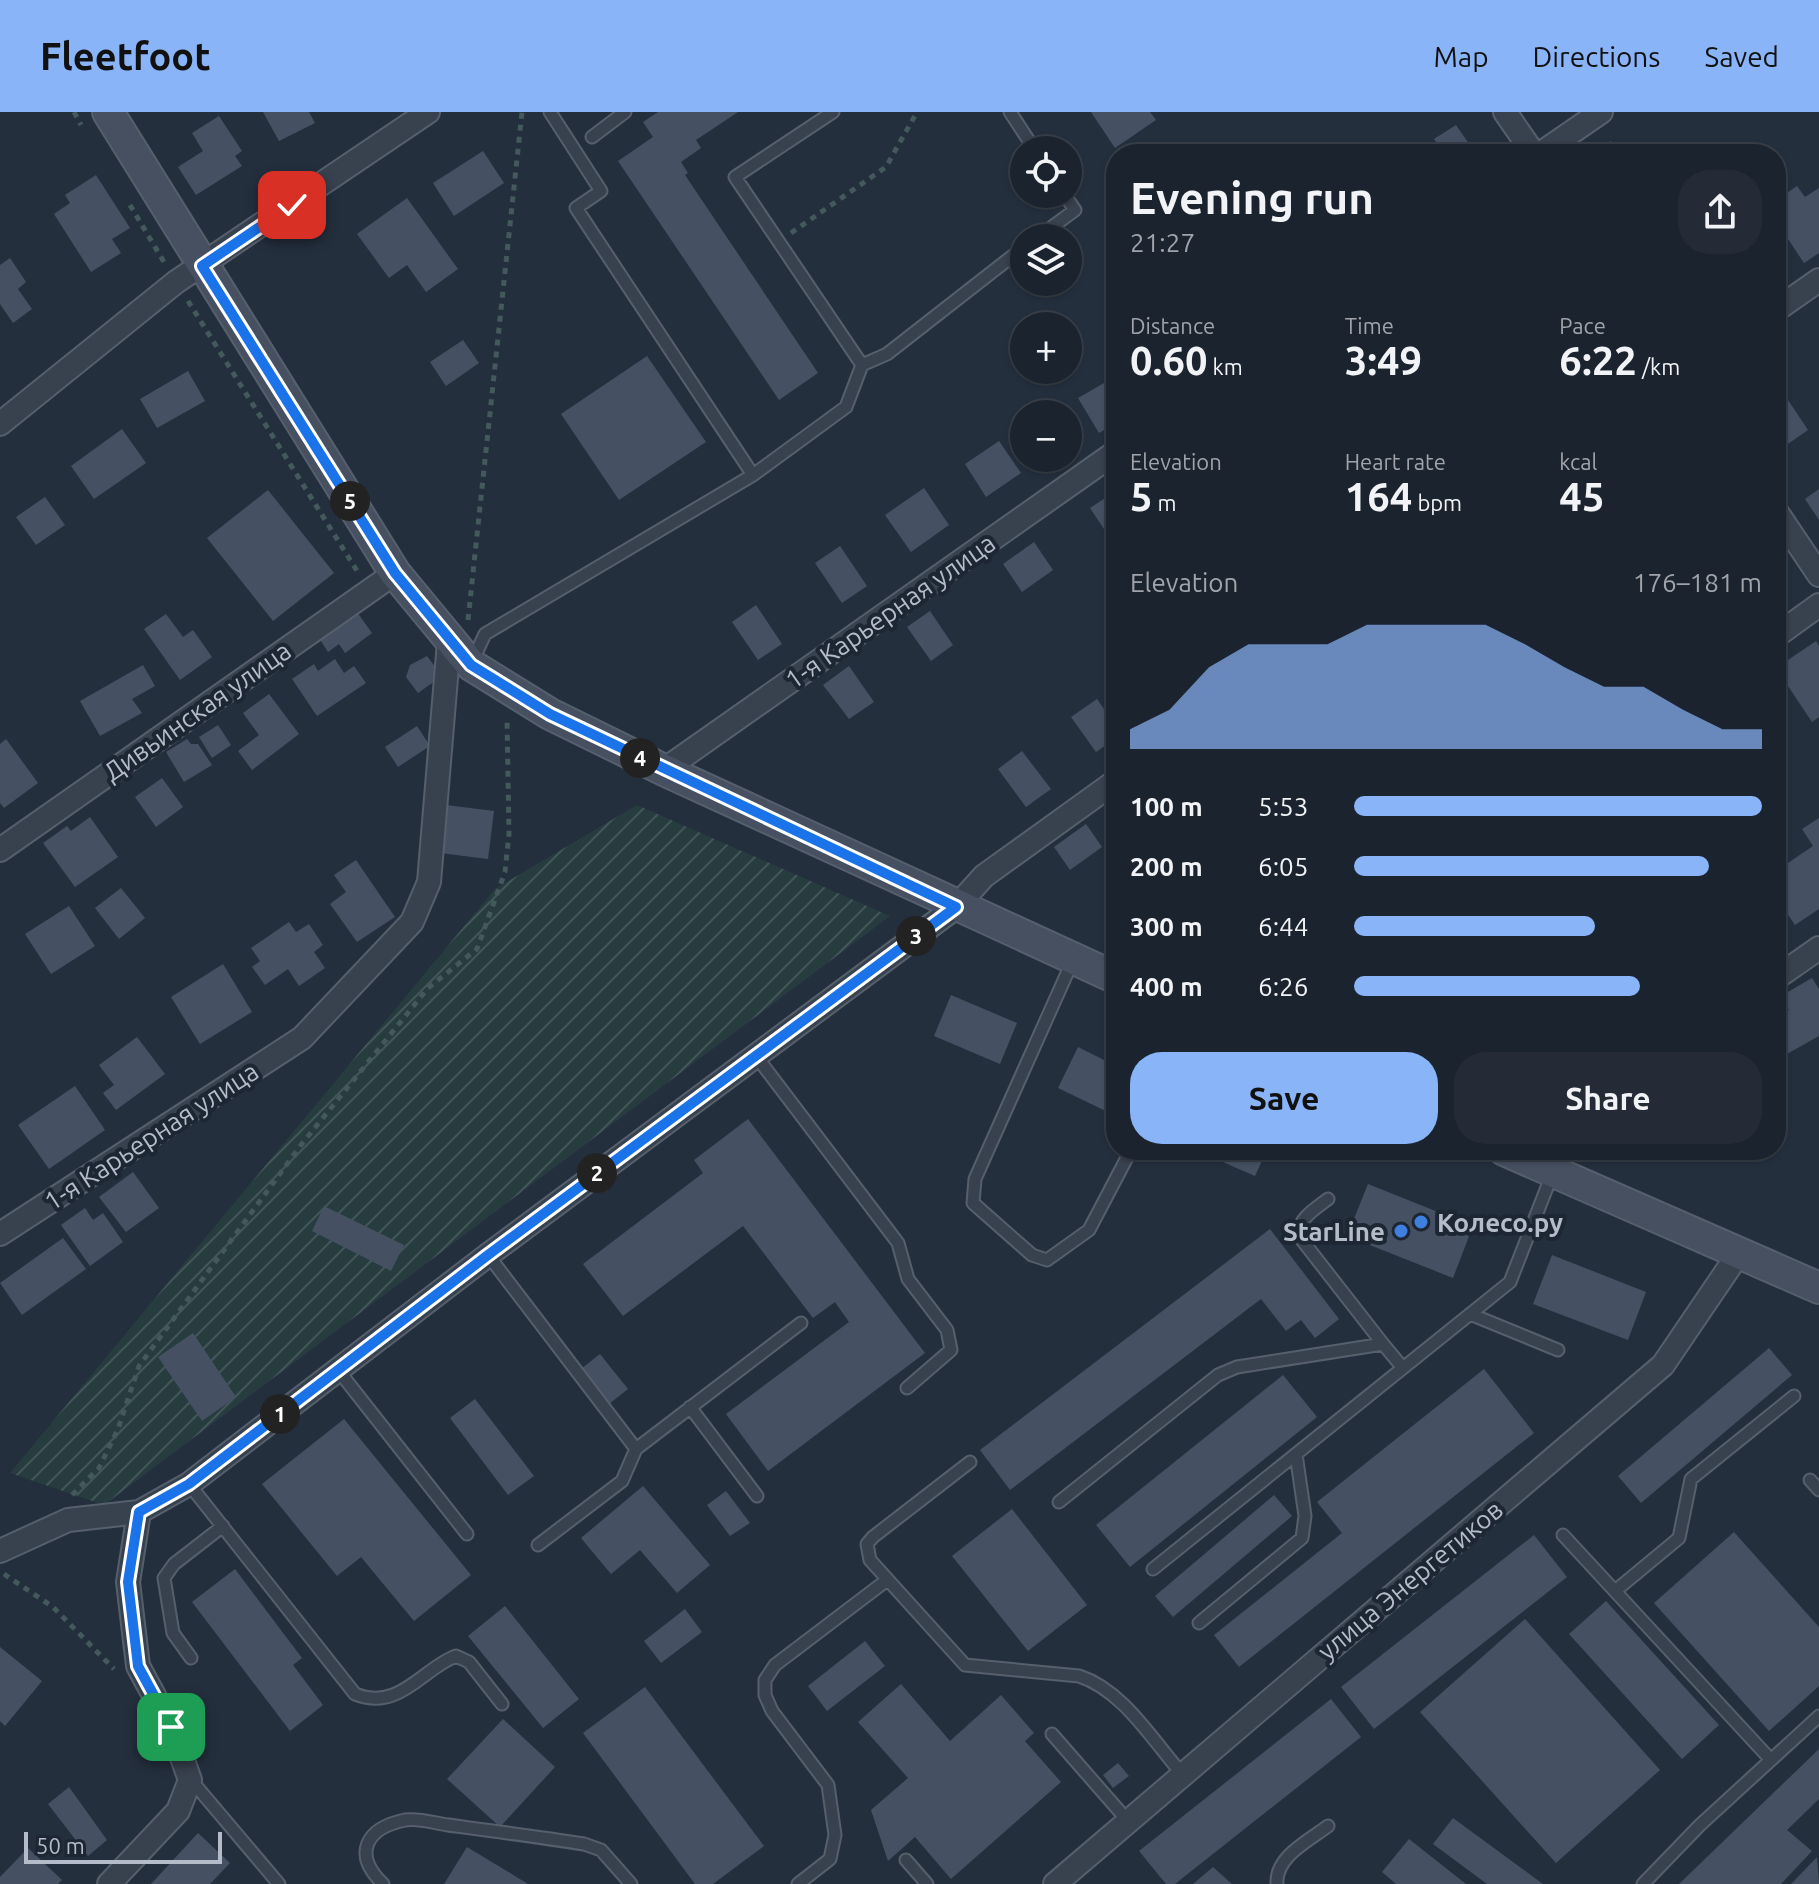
<!DOCTYPE html>
<html lang="en">
<head>
<meta charset="utf-8">
<style>
  body { margin:0; font-family:Ubuntu,sans-serif; background:#242b36; color:#f1f3f6; height:100vh; display:flex; flex-direction:column; font-size:30px; white-space:nowrap }
  * { box-sizing:border-box; margin:0 }
  p { font-size:26px; color:#a0a4aa }
  .icon { flex:none; width:44px; height:44px; fill:none; stroke:currentColor; stroke-width:2; stroke-linecap:round; stroke-linejoin:round }
  .map { position:relative; flex:1; overflow:hidden }
  .sheet { position:absolute; left:1106px; top:32px; width:680px; height:1016px; display:flex; flex-direction:column; background:#1b232e; border-radius:32px; box-shadow:0 2px 6px #0004,0 0 0 2px #39404a }
  .sheet>* { flex:none }
  .buttons { position:absolute; left:1010px; top:24px; display:grid; gap:16px }
  .buttons a { display:grid; place-items:center; width:72px; height:72px; border-radius:50%; background:#1b232e; box-shadow:0 2px 6px #0004,0 0 0 2px #39404a; font-size:40px }
  .scale { position:absolute; left:24px; bottom:20px; width:198px; box-sizing:border-box; padding-left:8px; border:4px solid #b4bcc9; border-top:0; font-size:22px; line-height:28px; white-space:nowrap; color:#b4bcc9; -webkit-text-stroke:6px #1d2633; paint-order:stroke }
  .pin { position:absolute; display:grid; place-items:center; width:68px; height:68px; color:#fff; margin:-34px; border-radius:16px; box-shadow:0 4px 12px #0006 }
  .km { position:absolute; width:40px; height:40px; margin:-20px; border-radius:50%; background:#222; color:#fff; font-size:22px; line-height:40px; text-align:center }
  .round { display:grid; place-items:center; flex:none; width:84px; height:84px; border-radius:32px; background:#242b36 }
  .summary { display:flex; align-items:center; justify-content:space-between; height:136px; padding:0 24px }
  h1 { font-size:44px; font-weight:600; line-height:60px }
  .figures { display:grid; grid-template-columns:repeat(3,1fr); gap:12px; height:136px; padding:8px 24px }
  .figures div { display:grid; align-content:center }
  .figures b { font-size:40px; font-weight:600 }
  .figures small { font-size:22px; font-weight:400 }
  .figures p { font-size:22px }
  .chart { height:224px; padding:16px 24px }
  .chart p { display:flex; justify-content:space-between }
  .chart svg { width:100%; height:144px; margin-top:8px; fill:#8ab4f8; opacity:.7 }
  .primary-button { display:flex; gap:16px; margin-top:auto; padding:16px 24px }
  .primary-button a { flex:1; height:92px; border-radius:32px; background:#8ab4f8; color:#111; font-size:32px; font-weight:600; line-height:92px; text-align:center }
  .primary-button a+a { background:#242b36; color:#f1f3f6 }
  ul { padding:0 24px; list-style:none; font-size:26px }
  li { display:grid; grid-template-columns:128px 96px 1fr; align-items:center; height:60px }
  li i { height:20px; border-radius:10px; background:#8ab4f8 }
  header { display:flex; align-items:center; gap:48px; box-sizing:border-box; height:112px; padding:0 40px; background:#8ab4f8; color:#111 }
  header strong { font-size:38px }
  nav { display:flex; gap:44px; margin-inline-start:auto; font-size:28px }
  .map>svg:first-child { display:block }
  .garden { fill:url(#garden-furrows) }
  .building { fill:#455162 }
  .lines { fill:none; stroke-linecap:round; stroke-linejoin:round }
  .lane-casing { stroke:#565f6c; stroke-width:15 }
  .street-casing { stroke:#565f6c; stroke-width:26 }
  .secondary-casing { stroke:#565f6c; stroke-width:34 }
  .path { stroke:#44595c; stroke-width:5; stroke-dasharray:6 6; stroke-linecap:butt }
  .lane { stroke:#38414e; stroke-width:11 }
  .street { stroke:#38414e; stroke-width:22 }
  .secondary { stroke:#465061; stroke-width:30 }
  .route-casing { stroke:#fff; stroke-width:16 }
  .route { stroke:#1a73e8; stroke-width:10 }
  .shop-dot { fill:#3f7fe0; stroke:#1d2633; stroke-width:3 }
  .labels { text-anchor:middle; dominant-baseline:central; stroke-width:8; stroke-linejoin:round; paint-order:stroke }
  .street-label { font-size:26px; fill:#b4bcc9; stroke:#1d2633 }
  .poi-label { font-size:26px; font-weight:bold; fill:#b4bcc9; stroke:#1d2633; text-anchor:start }
</style>
</head>
<body>
<header>
<strong>Fleetfoot</strong>
<nav><a>Map</a><a>Directions</a><a>Saved</a></nav>
</header>
<div class="map">
<svg width="1819" height="1772" viewBox="0 0 1819 1772">
  <defs>
    <pattern id="garden-furrows" width="10" height="10" patternUnits="userSpaceOnUse" patternTransform="scale(2)"><rect width="10" height="10" fill="#263c3f"/><path d="M-1 1l2-2M0 10L10 0M9 11l2-2" fill="none" stroke="#435659"/></pattern>
  </defs>
  <rect width="100%" height="100%" fill="#242f3e"/>
  <!-- garden -->
  <path class="garden" d="M 637,693 L 890,804 L 104,1393 L 10,1361 L 495,777 Z"/>
  <!-- building -->
  <path class="building" d="M 263,0 L 309,0 L 315,11 L 279,29 Z
    M 658,0 L 738,0 L 696,28 L 701,36 L 681,50 L 688,61 L 685,63 L 818,261 L 779,288 L 618,49 L 653,25 L 643,10 Z
    M 1091,0 L 1150,0 L 1156,8 L 1115,36 Z
    M 219,4 L 242,39 L 235,44 L 242,54 L 196,83 L 178,55 L 203,39 L 192,21 Z
    M 1456,13 L 1476,42 L 1444,42 L 1434,27 Z
    M 1611,29 L 1620,42 L 1592,42 Z
    M 483,39 L 504,71 L 454,104 L 433,71 Z
    M 96,63 L 130,116 L 112,127 L 121,141 L 91,160 L 54,102 L 70,91 L 65,83 Z
    M 1797,74 L 1805,85 L 1819,76 L 1819,141 L 1804,151 L 1776,109 L 1776,88 Z
    M 407,86 L 458,157 L 426,180 L 407,153 L 389,166 L 357,122 Z
    M 10,146 L 26,170 L 18,177 L 32,197 L 13,211 L 0,192 L 0,153 Z
    M 463,228 L 479,251 L 446,274 L 430,250 Z
    M 647,244 L 706,330 L 619,388 L 561,302 Z
    M 188,259 L 205,289 L 157,316 L 140,287 Z
    M 1776,270 L 1808,318 L 1776,340 Z
    M 1104,271 L 1116,291 L 1116,311 L 1099,321 L 1078,286 Z
    M 122,317 L 146,351 L 94,387 L 71,354 Z
    M 999,329 L 1021,361 L 986,385 L 965,352 Z
    M 924,376 L 949,413 L 911,440 L 885,403 Z
    M 1819,377 L 1819,408 L 1805,387 Z
    M 268,378 L 334,461 L 273,509 L 207,426 Z
    M 1116,379 L 1116,435 L 1090,396 Z
    M 45,385 L 65,413 L 36,433 L 16,405 Z
    M 1034,430 L 1053,458 L 1022,480 L 1003,452 Z
    M 840,434 L 867,474 L 842,491 L 815,451 Z
    M 756,493 L 782,532 L 758,548 L 732,510 Z
    M 354,496 L 372,521 L 345,541 L 339,532 L 328,540 L 317,523 Z
    M 930,499 L 953,533 L 931,549 L 907,515 Z
    M 166,502 L 183,525 L 193,518 L 212,545 L 180,568 L 144,517 Z
    M 1816,529 L 1819,534 L 1819,605 L 1812,610 L 1776,556 Z
    M 427,544 L 442,564 L 418,581 L 406,565 L 410,553 Z
    M 335,547 L 344,561 L 354,554 L 366,571 L 317,604 L 292,567 L 314,552 L 318,559 Z
    M 143,553 L 155,574 L 132,587 L 142,601 L 100,624 L 80,589 Z
    M 849,554 L 874,590 L 849,607 L 823,573 Z
    M 269,582 L 299,622 L 252,658 L 238,639 L 259,623 L 243,601 Z
    M 1097,587 L 1116,614 L 1116,626 L 1096,640 L 1071,605 Z
    M 218,613 L 231,633 L 212,646 L 199,625 Z
    M 417,614 L 430,634 L 398,655 L 385,635 Z
    M 6,627 L 38,671 L 4,696 L 0,691 L 0,632 Z
    M 187,627 L 191,632 L 198,632 L 212,653 L 184,670 L 166,640 Z
    M 1022,639 L 1051,677 L 1026,695 L 998,657 Z
    M 162,666 L 183,695 L 156,715 L 135,685 Z
    M 446,693 L 494,699 L 488,747 L 440,741 Z
    M 90,705 L 118,745 L 75,775 L 43,731 L 67,714 L 71,719 Z
    M 1819,706 L 1819,797 L 1795,813 L 1776,785 L 1776,759 L 1813,734 L 1802,717 Z
    M 1086,712 L 1102,735 L 1070,758 L 1054,735 Z
    M 356,748 L 395,805 L 357,830 L 330,792 L 346,780 L 334,763 Z
    M 121,776 L 145,806 L 119,827 L 95,796 Z
    M 69,794 L 95,834 L 51,862 L 25,822 Z
    M 289,810 L 296,820 L 309,812 L 323,833 L 314,840 L 325,856 L 299,874 L 288,857 L 265,873 L 252,855 L 260,849 L 251,836 Z
    M 223,852 L 252,900 L 200,932 L 171,885 Z
    M 1812,866 L 1819,877 L 1819,924 L 1776,948 L 1776,906 L 1789,898 L 1781,884 Z
    M 951,883 L 1017,911 L 1000,952 L 934,924 Z
    M 137,925 L 165,962 L 116,998 L 103,981 L 114,973 L 99,953 Z
    M 1078,935 L 1116,954 L 1116,1004 L 1058,976 Z
    M 75,974 L 105,1018 L 49,1057 L 18,1013 Z
    M 748,1007 L 925,1241 L 768,1359 L 726,1302 L 849,1210 L 835,1190 L 813,1206 L 743,1114 L 623,1204 L 583,1152 L 703,1061 L 694,1048 Z
    M 1195,1038 L 1267,1038 L 1255,1064 Z
    M 133,1060 L 159,1096 L 126,1120 L 99,1085 Z
    M 1368,1072 L 1473,1114 L 1453,1166 L 1347,1124 Z
    M 324,1094 L 404,1133 L 391,1159 L 312,1119 Z
    M 85,1096 L 93,1108 L 103,1101 L 123,1130 L 90,1154 L 61,1113 Z
    M 1270,1117 L 1339,1207 L 1315,1226 L 1301,1208 L 1286,1219 L 1261,1187 L 1010,1378 L 980,1338 Z
    M 63,1126 L 86,1157 L 22,1203 L 0,1171 Z
    M 1552,1143 L 1646,1180 L 1628,1228 L 1533,1192 Z
    M 193,1221 L 236,1285 L 202,1309 L 158,1245 Z
    M 1769,1236 L 1792,1263 L 1641,1391 L 1618,1364 Z
    M 600,1242 L 628,1277 L 609,1292 L 581,1257 Z
    M 1484,1257 L 1534,1321 L 1239,1555 L 1214,1523 L 1342,1421 L 1317,1390 Z
    M 1283,1263 L 1317,1305 L 1130,1455 L 1096,1413 Z
    M 475,1287 L 534,1364 L 508,1383 L 450,1306 Z
    M 344,1307 L 471,1463 L 414,1509 L 361,1445 L 337,1464 L 262,1372 Z
    M 643,1374 L 710,1453 L 677,1481 L 640,1438 L 611,1462 L 581,1426 Z
    M 726,1379 L 750,1411 L 730,1424 L 707,1393 Z
    M 1274,1383 L 1292,1404 L 1173,1505 L 1155,1484 Z
    M 1012,1397 L 1087,1493 L 1028,1539 L 952,1444 Z
    M 1734,1420 L 1819,1515 L 1819,1574 L 1769,1619 L 1654,1491 Z
    M 1534,1423 L 1567,1465 L 1374,1617 L 1341,1575 Z
    M 235,1457 L 302,1546 L 293,1553 L 323,1593 L 290,1619 L 192,1490 Z
    M 1606,1489 L 1719,1613 L 1682,1647 L 1569,1522 Z
    M 505,1494 L 579,1587 L 543,1616 L 468,1524 Z
    M 685,1497 L 702,1520 L 661,1551 L 644,1529 Z
    M 1525,1507 L 1660,1658 L 1556,1751 L 1420,1600 Z
    M 865,1529 L 885,1554 L 827,1599 L 808,1574 Z
    M 0,1535 L 42,1569 L 5,1614 L 0,1609 Z
    M 901,1572 L 950,1629 L 1001,1583 L 1034,1621 L 1025,1629 L 1061,1670 L 951,1767 L 915,1725 L 888,1749 L 871,1698 L 908,1666 L 858,1610 Z
    M 645,1575 L 764,1734 L 713,1772 L 695,1772 L 583,1621 Z
    M 1331,1587 L 1361,1625 L 1175,1772 L 1166,1772 L 1139,1739 Z
    M 503,1607 L 555,1655 L 500,1715 L 447,1667 Z
    M 1819,1637 L 1819,1687 L 1787,1718 L 1812,1739 L 1781,1772 L 1679,1772 Z
    M 1118,1651 L 1129,1664 L 1113,1676 L 1103,1663 Z
    M 69,1675 L 107,1728 L 88,1744 L 48,1692 Z
    M 1453,1706 L 1543,1772 L 1487,1772 L 1433,1732 Z
    M 198,1721 L 230,1751 L 210,1772 L 151,1772 Z
    M 1409,1727 L 1466,1772 L 1396,1772 L 1382,1760 Z
    M 467,1735 L 528,1772 L 444,1772 Z
    M 28,1736 L 62,1768 L 58,1772 L 0,1772 L 0,1765 Z
    M 1817,1745 L 1819,1772 L 1791,1772 Z
    M 1213,1755 L 1232,1772 L 1193,1772 Z"/>
  <g class="lines">
    <defs>
      <path id="lane" d="M 550,0 L 601,79 L 576,96 L 753,363
        M 833,0 L 735,65 L 862,253
        M 1010,0 L 1035,38
        M 592,25 L 625,0
        M 1037,126 L 1075,98 L 1064,82
        M 472,550 L 485,522 L 753,363 L 846,295 L 862,253 L 887,242 L 1024,135
        M 1073,848 L 975,1067 L 973,1091 L 1032,1143 L 1047,1148 L 1089,1118 L 1131,1038
        M 756,944 L 898,1131 L 908,1167 L 947,1218 L 951,1238 L 907,1276
        M 1328,1087 C 1315,1097 1299,1106 1298,1123 L 1383,1232
        M 488,1143 L 636,1337 L 801,1211
        M 1470,1202 L 1558,1238
        M 338,1258 L 467,1422
        M 690,1295 L 757,1384
        M 970,1350 L 873,1425 L 867,1432 L 870,1448 L 965,1553 L 1079,1564 C 1123,1578 1153,1629 1183,1663
        M 1810,1368 L 1819,1378
        M 189,1372 L 355,1582 C 399,1600 423,1556 456,1544 L 469,1550 L 502,1592
        M 1059,1390 L 1218,1263 L 1237,1255 L 1383,1232 L 1403,1256
        M 1563,1423 L 1771,1648
        M 538,1433 L 622,1369 L 636,1337
        M 1153,1457 L 1510,1170 L 1553,1060
        M 1615,1479 L 1679,1426 L 1691,1367 L 1794,1284
        M 1199,1511 L 1302,1426 L 1305,1404 L 1296,1342
        M 191,1546 L 173,1521 L 164,1466 L 174,1452 L 223,1414
        M 1052,1622 L 1128,1709
        M 191,1668 L 279,1772
        M 906,1748 L 927,1772
        M 383,1772 C 352,1742 366,1716 405,1708 C 418,1706 435,1711 448,1713 C 493,1719 539,1725 584,1732 L 601,1738 L 631,1772
        M 798,1772 L 830,1747 L 835,1723 L 828,1673 L 772,1599 L 765,1583 L 765,1568 L 775,1553 L 887,1468
        M 1277,1772 C 1275,1745 1308,1729 1328,1714
        M 1643,1772 L 1700,1713 L 1819,1604"/>
      <path id="street" d="M 1505,0 L 1534,42
        M 1540,42 L 1601,0
        M 1776,198 L 1819,168
        M 0,312 L 176,170 L 428,0
        M 1776,399 L 1819,463
        M 1776,524 L 1819,493
        M 664,658 L 1116,340
        M 0,738 L 395,461
        M 1776,866 L 1819,836
        M 0,1122 L 302,926 L 412,810 L 429,770 L 449,530
        M 0,1439 L 68,1408 L 139,1400 L 189,1372 L 488,1143 L 956,795 L 984,764 L 1116,669
        M 109,1772 L 178,1699 L 190,1668 L 171,1615 L 138,1554 L 128,1470 L 139,1400
        M 1055,1772 L 1663,1253 L 1739,1141"/>
      <path id="secondary" d="M 108,0 L 395,461 L 471,553 L 550,602 L 664,658 L 1116,866
        M 1504,1038 L 1819,1176"/>
    </defs>
    <!-- lane casing -->
    <use href="#lane" class="lane-casing"/>
    <!-- street casing -->
    <use href="#street" class="street-casing"/>
    <!-- secondary casing -->
    <use href="#secondary" class="secondary-casing"/>
    <!-- path -->
    <path class="path" d="M 74,0 L 81,13
      M 130,93 L 164,150
      M 791,121 L 886,55 L 917,0
      M 188,189 L 359,462
      M 468,508 L 522,0
      M 72,1383 L 99,1356 L 118,1317 L 139,1254 L 301,1033 L 428,876 L 477,837 L 505,760 L 509,722 L 507,606
      M 4,1462 L 53,1495 L 114,1557"/>
    <!-- lane -->
    <use href="#lane" class="lane"/>
    <!-- street -->
    <use href="#street" class="street"/>
    <!-- secondary -->
    <use href="#secondary" class="secondary"/>
  </g>
  <g class="lines">
    <defs>
      <path id="route" d="M 171,1615 L 138,1554 L 128,1470 L 139,1400 L 189,1372 L 488,1143 L 956,795 L 550,602 L 471,553 L 395,461 L 202,154 L 292,93"/>
    </defs>
    <!-- route casing -->
    <use href="#route" class="route-casing"/>
    <!-- route -->
    <use href="#route" class="route"/>
  </g>
  <!-- markers -->
  <g class="shop-dot">
    <circle cx="1421" cy="1110" r="8"/>
    <circle cx="1401" cy="1119" r="8"/>
  </g>
  <g class="labels">
    <!-- street labels -->
    <g class="street-label">
      <text transform="translate(890 499) rotate(-35)">1-я Карьерная улица</text>
      <text transform="translate(197 599) rotate(-35)">Дивьинская улица</text>
      <text transform="translate(151 1024) rotate(-33)">1-я Карьерная улица</text>
      <text transform="translate(1410 1468) rotate(-40)">улица Энергетиков</text>
    </g>
    <!-- poi labels -->
    <g class="poi-label">
      <text x="1437" y="1110">Колесо.ру</text>
      <text x="1385" y="1119" text-anchor="end">StarLine</text>
    </g>
  </g>
</svg>
<div class="buttons">
<a><svg class="icon" aria-label="locate" viewBox="0 0 24 24"><circle cx="12" cy="12" r="6"/><path d="M12 2v4M12 18v4M2 12h4M18 12h4"/></svg></a>
<a><svg class="icon" aria-label="layers" viewBox="0 0 24 24"><path d="M12 4l9 5-9 5-9-5zM3 14l9 5 9-5"/></svg></a>
<a>+</a>
<a>−</a>
</div>
<div class="scale">50 m</div>
<div class="pin" style="left:171px;top:1615px;background:#1e9e55"><svg class="icon" aria-label="arrive" viewBox="0 0 24 24"><path d="M6 21V4h12l-3 4 3 4H6"/></svg></div>
<div class="pin" style="left:292px;top:93px;background:#d93025"><svg class="icon" aria-label="check" viewBox="0 0 24 24"><path d="M5 12l5 5 9-10"/></svg></div>
<b class="km" style="left:280px;top:1302px">1</b>
<b class="km" style="left:597px;top:1061px">2</b>
<b class="km" style="left:916px;top:824px">3</b>
<b class="km" style="left:640px;top:646px">4</b>
<b class="km" style="left:350px;top:389px">5</b>
<section class="sheet">
<div class="summary"><div><h1>Evening run</h1><p>21:27</p></div><a class="round"><svg class="icon" aria-label="share" viewBox="0 0 24 24"><path d="M12 15V3M7 8l5-5 5 5M5 13v7h14v-7"/></svg></a></div>
<div class="figures">
<div><p>Distance</p><b>0.60<small> km</small></b></div>
<div><p>Time</p><b>3:49</b></div>
<div><p>Pace</p><b>6:22<small> /km</small></b></div>
</div>
<div class="figures">
<div><p>Elevation</p><b>5<small> m</small></b></div>
<div><p>Heart rate</p><b>164<small> bpm</small></b></div>
<div><p>kcal</p><b>45</b></div>
</div>
<div class="chart"><p><span>Elevation</span>176–181 m</p>
<svg viewBox="0 0 160 44" preserveAspectRatio="none"><path d="M0 44V38L10 32L20 19L30 12L40 12L50 12L60 6L70 6L80 6L90 6L100 12L110 19L120 25L130 25L140 32L150 38L160 38V44z"/></svg>
</div>
<ul>
<li><b>100 m</b>5:53<i style="width:100%"></i></li>
<li><b>200 m</b>6:05<i style="width:87%"></i></li>
<li><b>300 m</b>6:44<i style="width:59%"></i></li>
<li><b>400 m</b>6:26<i style="width:70%"></i></li>
</ul>
<div class="primary-button"><a>Save</a><a>Share</a></div>
</section>
</div>
</body>
</html>
